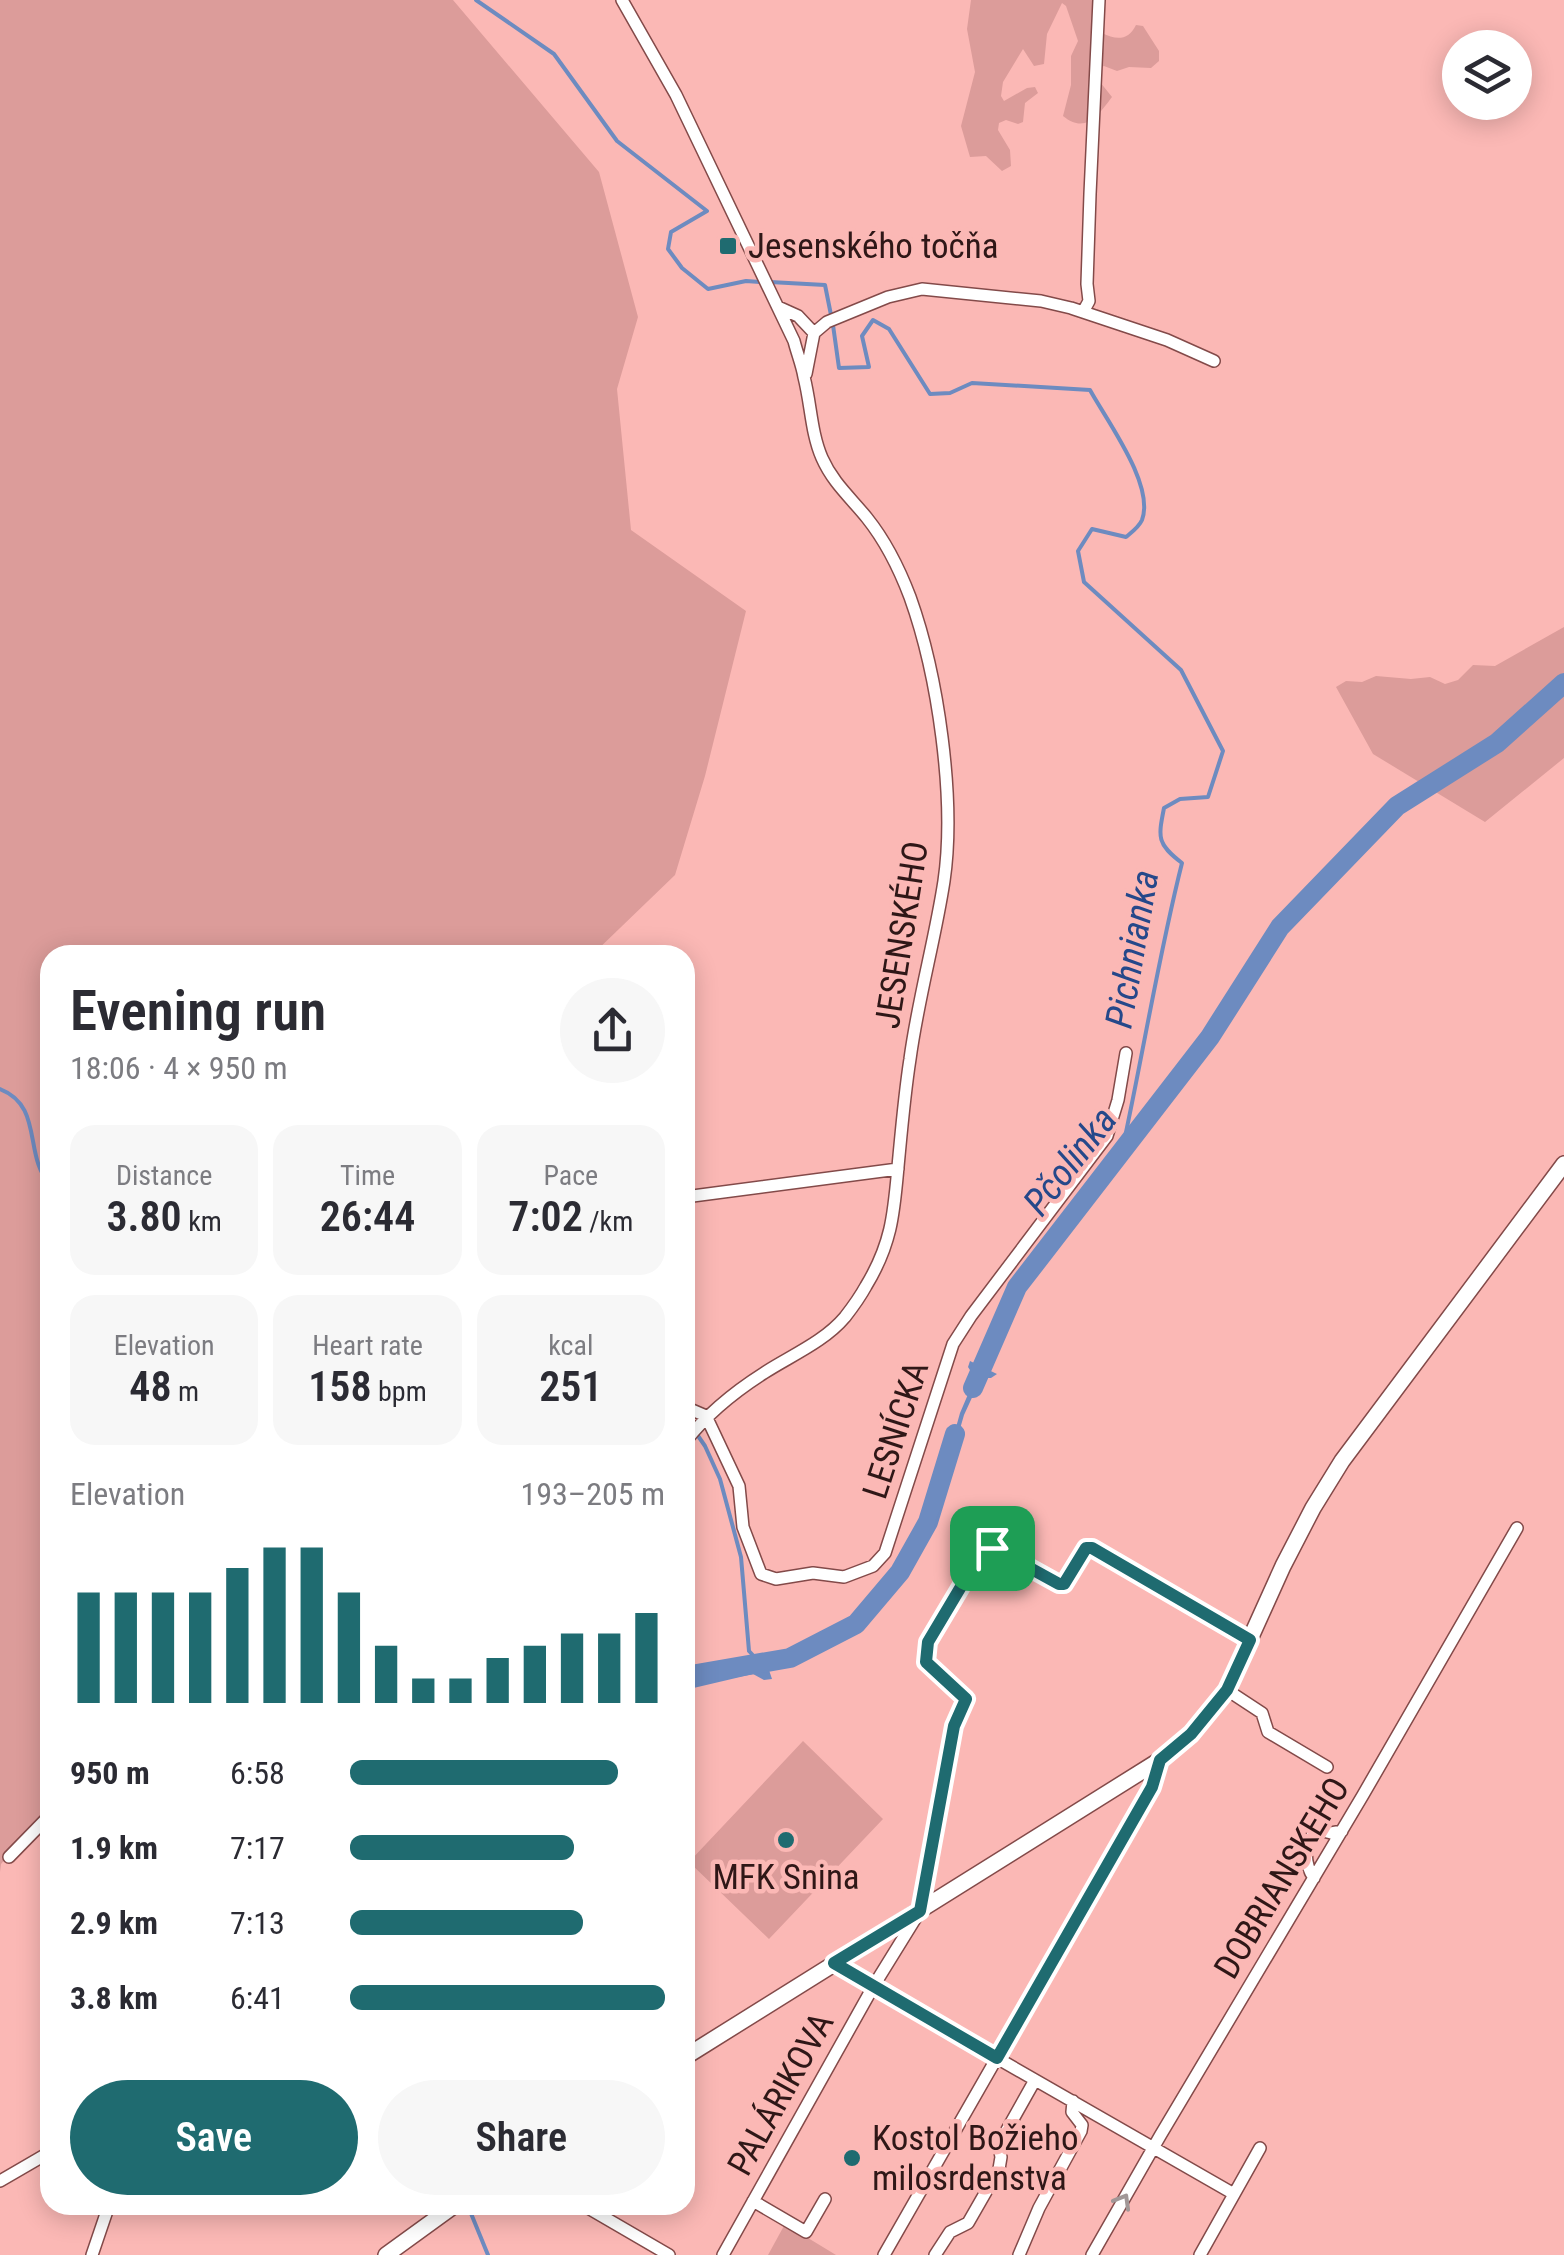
<!DOCTYPE html>
<html lang="en">
<head>
<meta charset="utf-8">
<style>
  body { margin:0; font-family:"Roboto Condensed",sans-serif; background:#f7f7f7; color:#2b2b33; height:100vh; display:flex; flex-direction:column; font-size:38px; white-space:nowrap }
  * { box-sizing:border-box; margin:0 }
  p { font-size:32px; color:#7c7c81 }
  .icon { flex:none; width:55px; height:55px; fill:none; stroke:currentColor; stroke-width:2; stroke-linecap:round; stroke-linejoin:round }
  .map { position:relative; flex:1; overflow:hidden }
  .details { position:absolute; left:40px; top:945px; width:655px; height:1270px; display:flex; flex-direction:column; background:#fff; border-radius:30px; box-shadow:0 5px 25px #0003 }
  .details>* { flex:none }
  .buttons { position:absolute; left:1442px; top:30px; display:grid; gap:20px }
  .buttons a { display:grid; place-items:center; width:90px; height:90px; border-radius:50%; background:#fff; box-shadow:0 5px 25px #0003; font-size:50px }
  .pin { position:absolute; display:grid; place-items:center; width:85px; height:85px; color:#fff; margin:-42px; border-radius:20px; box-shadow:0 5px 15px #0006 }
  .round { display:grid; place-items:center; flex:none; width:105px; height:105px; border-radius:52px; background:#f7f7f7 }
  .overview { display:flex; align-items:center; justify-content:space-between; height:170px; padding:0 30px }
  h1 { font-size:55px; font-weight:600; line-height:75px }
  .stats { display:grid; grid-template-columns:repeat(3,1fr); gap:15px; height:170px; padding:10px 30px }
  .stats div { display:grid; align-content:center; border-radius:25px; background:#f7f7f7; text-align:center }
  .stats b { font-size:42px; font-weight:600 }
  .stats small { font-size:28px; font-weight:400 }
  .stats p { font-size:28px }
  .chart { height:280px; padding:20px 30px }
  .chart p { display:flex; justify-content:space-between }
  .chart svg { width:100%; height:180px; margin-top:10px; stroke:#1f6b70; stroke-width:6 }
  .action { display:flex; gap:20px; margin-top:auto; padding:20px 30px }
  .action a { flex:1; height:115px; border-radius:60px; background:#1f6b70; color:#fff; font-size:40px; font-weight:600; line-height:115px; text-align:center }
  .action a+a { background:#f7f7f7; color:#2b2b33 }
  ul { padding:0 30px; list-style:none; font-size:32px }
  li { display:grid; grid-template-columns:160px 120px 1fr; align-items:center; height:75px }
  li i { height:25px; border-radius:12px; background:#1f6b70 }
  .map>svg:first-child { display:block }
  .green { fill:#dc9c9a }
  .water { fill:#6d8bc0 }
  .lines { fill:none; stroke-linecap:round; stroke-linejoin:round }
  .stream { stroke:#6d8bc0; stroke-width:4 }
  .river { stroke:#6d8bc0; stroke-width:20 }
  .minor-casing { stroke:#834a49; stroke-width:14 }
  .major-casing { stroke:#834a49; stroke-width:18 }
  .minor { stroke:#fff; stroke-width:11 }
  .major { stroke:#fff; stroke-width:15 }
  .oneway { stroke:#a19797 }
  .route-casing { stroke:#fff; stroke-width:20 }
  .route { stroke:#1f6b70; stroke-width:12 }
  .poi-dot { fill:#1f6b70; stroke:#fbb8b5; stroke-width:4 }
  .labels { text-anchor:middle; dominant-baseline:central; stroke-width:9; stroke-linejoin:round; paint-order:stroke }
  .poi-label { font-size:35px; fill:#2f1717; stroke:#fbb8b5; text-anchor:start }
  .street-label { font-size:35px; fill:#2f1717; stroke:#fbb8b5 }
  .water-label { font-size:38px; font-style:italic; fill:#25488a; stroke:#fbb8b5 }
</style>
</head>
<body>
<div class="map">
<svg width="1564" height="2255" viewBox="0 0 1564 2255">
  <rect width="100%" height="100%" fill="#fbb8b5"/>
  <!-- green -->
  <path class="green" d="M 0,0 L 453,0 L 599,172 L 638,317 L 617,389 L 631,530 L 746,611 L 705,776 L 675,875 L 592,955 L 50,955 L 50,1807 L 1,1864 L 0,1872 Z
    M 971,0 L 1095,0 L 1102,33 C 1116,40 1128,41 1136,25 L 1143,26 L 1159,51 L 1159,61 L 1151,68 L 1129,67 L 1117,71 L 1104,66 L 1096,69 L 1100,82 L 1112,97 C 1099,114 1086,135 1063,116 L 1071,85 L 1071,56 L 1078,41 L 1066,6 L 1062,3 L 1047,34 L 1044,64 L 1034,66 L 1023,49 L 1003,82 L 1001,96 L 1004,101 L 1027,88 L 1035,87 L 1038,93 L 1025,103 L 1023,122 L 1018,124 L 1006,120 L 999,123 L 998,130 L 1010,150 L 1011,166 L 1002,171 L 986,156 L 970,157 L 961,126 L 975,72 L 967,29 Z
    M 1564,627 L 1564,758 L 1485,822 L 1373,754 L 1336,687 L 1346,681 L 1362,682 L 1376,676 L 1411,679 L 1430,677 L 1445,684 L 1458,680 L 1473,665 L 1495,666 Z
    M 803,1741 L 883,1819 L 769,1939 L 689,1862 Z
    M 785,2224 L 836,2255 L 768,2255 Z"/>
  <!-- water -->
  <path class="water" d="M 970,1361 L 997,1374 L 991,1378 L 981,1378 L 964,1415 L 934,1519 L 909,1571 L 868,1622 L 844,1639 L 769,1670 L 772,1679 L 764,1680 L 753,1674 L 685,1690 L 685,1684 L 754,1668 L 762,1653 L 765,1660 L 842,1635 L 865,1620 L 906,1569 L 931,1517 L 960,1413 L 975,1378 L 968,1367 Z"/>
  <g class="lines">
    <!-- stream -->
    <path class="stream" d="M 476,0 L 554,54 L 617,141 L 707,211 L 671,232 L 668,249 L 682,268 L 708,289 L 746,281 L 760,282
      M 770,282 L 825,285 L 831,315
      M 833,325 L 839,368 L 869,367 L 862,336 L 873,320 L 889,329 L 930,394 L 950,393 L 972,383 L 1090,390 C 1107,421 1155,485 1142,520 C 1139,527 1132,532 1126,537 L 1092,529 L 1078,551 L 1084,582 L 1181,670 L 1223,751 L 1208,797 L 1180,799 L 1164,808 C 1158,838 1157,844 1182,863 C 1158,958 1143,1055 1122,1151
      M 0,1089 C 44,1106 23,1156 50,1184
      M 685,1417 L 705,1446 L 720,1479 L 741,1557 L 749,1651 L 761,1664
      M 465,2205 L 470,2211 L 488,2255"/>
    <!-- river -->
    <path class="river" d="M 973,1388 L 1017,1287 L 1210,1037 L 1280,927 L 1397,806 L 1497,743 L 1564,683
      M 685,1676 L 790,1658 L 856,1624 L 900,1572 L 928,1522 L 955,1434"/>
    <defs>
      <path id="minor" d="M 622,0 L 676,95 L 794,341 C 797,353 802,365 804,377 C 811,404 811,433 822,458 C 833,483 851,498 867,518 C 887,543 899,568 910,597 C 938,675 956,799 944,881 C 935,940 918,999 910,1059 C 905,1091 902,1124 899,1156 C 894,1208 894,1240 866,1286 C 860,1297 852,1308 845,1317 C 824,1342 790,1356 764,1373 C 734,1392 707,1414 685,1442
        M 778,307 L 798,316 L 814,333
        M 1083,312 L 1089,301 L 1087,284 L 1090,194 L 1099,0
        M 806,374 L 814,333 L 827,322 L 888,297 L 922,289 L 1041,301 L 1071,308 L 1167,340 L 1214,361
        M 685,1197 L 898,1169
        M 685,1407 L 706,1416 L 739,1486 L 743,1527 L 761,1574 L 776,1579 L 813,1573 L 844,1577 L 873,1566 L 885,1553 L 953,1344 L 971,1316 L 1107,1136 L 1118,1100 L 1126,1053
        M 1227,1690 L 1262,1713 L 1268,1732 L 1327,1767
        M 9,1857 L 50,1815
        M 1314,1878 C 1304,1864 1302,1840 1319,1830 L 1331,1833 L 1342,1831
        M 834,1963 L 873,1987 L 1234,2194
        M 0,2181 L 50,2152
        M 753,2201 L 806,2232 L 825,2199
        M 583,2205 L 669,2255
        M 92,2255 L 109,2205
        M 723,2255 L 873,1987 L 920,1911 L 954,1726 L 966,1699 L 927,1663 L 928,1642 L 984,1548 L 992,1548 L 1001,1552 L 1059,1584 L 1064,1584 L 1087,1548 L 1092,1547 L 1250,1640
        M 884,2255 L 1152,1787 L 1160,1760
        M 935,2255 L 950,2232 L 968,2223 L 999,2169 L 1001,2157 L 999,2147 L 1003,2137 L 1035,2080
        M 1019,2255 L 1039,2208 L 1081,2131 L 1082,2125 L 1072,2112 L 1073,2101
        M 1092,2255 L 1160,2136 L 1363,1795 L 1517,1528
        M 1200,2255 L 1260,2148"/>
      <path id="major" d="M 685,2057 L 1160,1760 L 1191,1734 L 1227,1690 L 1283,1566 L 1313,1508 L 1342,1461 L 1564,1164
        M 386,2255 L 455,2205"/>
    </defs>
    <!-- minor casing -->
    <use href="#minor" class="minor-casing"/>
    <!-- major casing -->
    <use href="#major" class="major-casing"/>
    <!-- minor -->
    <use href="#minor" class="minor"/>
    <!-- major -->
    <use href="#major" class="major"/>
  </g>
  <!-- one-way arrows -->
  <defs><path id="oneway-chevron" d="M-2-3.5L2.5 0L-2 3.5" fill="none" stroke-width="1.6" stroke-linecap="round" stroke-linejoin="round" transform="scale(2.5)"/></defs>
  <use class="oneway" href="#oneway-chevron" transform="translate(1123 2201) rotate(-60)"/>
  <g class="lines">
    <defs>
      <path id="route" d="M 984,1548 L 992,1548 L 1001,1552 L 1059,1584 L 1064,1584 L 1086,1548 L 1092,1548 L 1250,1640 L 1227,1690 L 1191,1734 L 1160,1760 L 1152,1787 L 997,2058 L 834,1963 L 920,1911 L 954,1726 L 966,1699 L 926,1662 L 928,1642 Z"/>
    </defs>
    <!-- route casing -->
    <use href="#route" class="route-casing"/>
    <!-- route -->
    <use href="#route" class="route"/>
  </g>
  <!-- markers -->
  <g class="poi-dot">
    <rect x="718" y="236" width="20" height="20" rx="5"/>
    <circle cx="786" cy="1840" r="10"/>
    <circle cx="852" cy="2158" r="10"/>
  </g>
  <g class="labels">
    <!-- poi labels -->
    <g class="poi-label">
      <text x="748" y="246">Jesenského točňa</text>
      <text x="786" y="1877" text-anchor="middle">MFK Snina</text>
      <text x="872" y="2138">Kostol Božieho<tspan x="872" dy="40">milosrdenstva</tspan></text>
    </g>
    <!-- street labels -->
    <g class="street-label">
      <text transform="translate(902 935) rotate(-81)">JESENSKÉHO</text>
      <text transform="translate(896 1430) rotate(-72)">LESNÍCKA</text>
      <text transform="translate(1282 1878) rotate(-59)">DOBRIANSKEHO</text>
      <text transform="translate(781 2094) rotate(-61)">PALÁRIKOVA</text>
    </g>
    <!-- water labels -->
    <g class="water-label">
      <text transform="translate(1132 949) rotate(-80)">Pichnianka</text>
      <text transform="translate(1070 1161) rotate(-52)">Pčolinka</text>
    </g>
  </g>
</svg>
<div class="buttons">
<a><svg class="icon" aria-label="layers" viewBox="0 0 24 24"><path d="M12 4l9 5-9 5-9-5zM3 14l9 5 9-5"/></svg></a>
</div>
<div class="pin" style="left:992px;top:1548px;background:#1e9e55"><svg class="icon" aria-label="arrive" viewBox="0 0 24 24"><path d="M6 21V4h12l-3 4 3 4H6"/></svg></div>
<section class="details">
<div class="overview"><div><h1>Evening run</h1><p>18:06 · 4 × 950 m</p></div><a class="round"><svg class="icon" aria-label="share" viewBox="0 0 24 24"><path d="M12 15V3M7 8l5-5 5 5M5 13v7h14v-7"/></svg></a></div>
<div class="stats">
<div><p>Distance</p><b>3.80<small> km</small></b></div>
<div><p>Time</p><b>26:44</b></div>
<div><p>Pace</p><b>7:02<small> /km</small></b></div>
</div>
<div class="stats">
<div><p>Elevation</p><b>48<small> m</small></b></div>
<div><p>Heart rate</p><b>158<small> bpm</small></b></div>
<div><p>kcal</p><b>251</b></div>
</div>
<div class="chart"><p><span>Elevation</span>193–205 m</p>
<svg viewBox="0 0 160 44" preserveAspectRatio="none"><path d="M5 44V17M15 44V17M25 44V17M35 44V17M45 44V11M55 44V6M65 44V6M75 44V17M85 44V30M95 44V38M105 44V38M115 44V33M125 44V30M135 44V27M145 44V27M155 44V22"/></svg>
</div>
<ul>
<li><b>950 m</b>6:58<i style="width:85%"></i></li>
<li><b>1.9 km</b>7:17<i style="width:71%"></i></li>
<li><b>2.9 km</b>7:13<i style="width:74%"></i></li>
<li><b>3.8 km</b>6:41<i style="width:100%"></i></li>
</ul>
<div class="action"><a>Save</a><a>Share</a></div>
</section>
</div>
</body>
</html>
